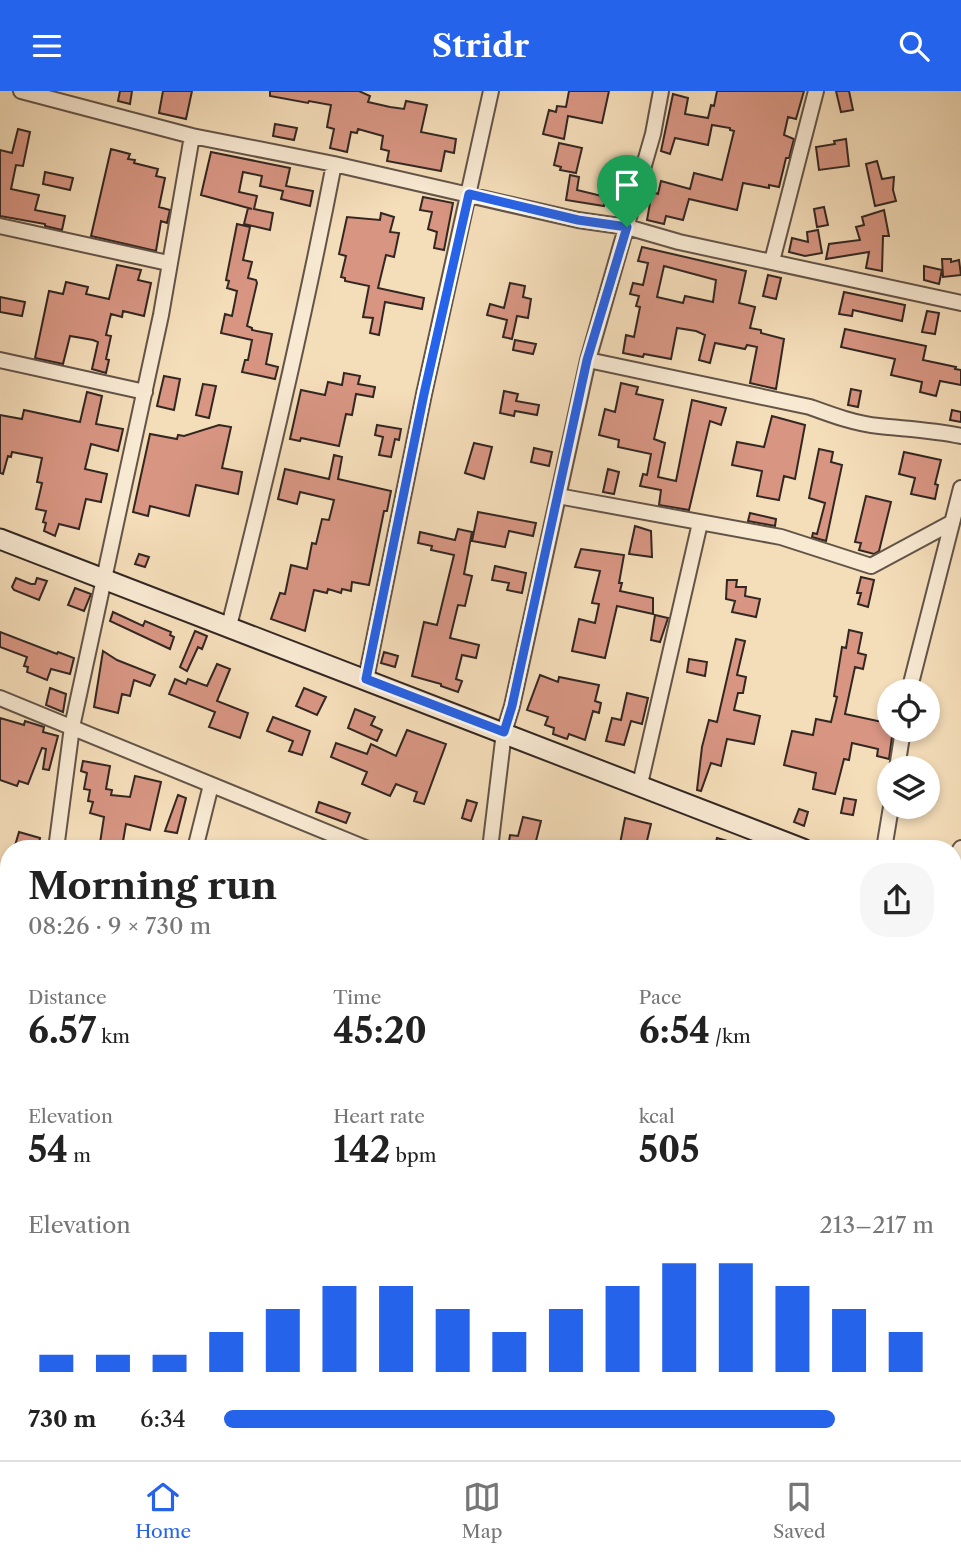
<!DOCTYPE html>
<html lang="en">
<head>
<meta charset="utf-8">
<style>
  body { margin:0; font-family:"Libre Caslon Text",serif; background:#f6f6f6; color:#222; height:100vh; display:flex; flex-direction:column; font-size:26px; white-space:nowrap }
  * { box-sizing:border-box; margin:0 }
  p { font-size:23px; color:#767676 }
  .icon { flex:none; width:38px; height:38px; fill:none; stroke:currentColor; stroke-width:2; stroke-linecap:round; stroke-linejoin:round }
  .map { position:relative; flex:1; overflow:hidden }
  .drawer { position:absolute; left:0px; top:749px; width:962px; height:621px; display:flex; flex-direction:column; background:#fff; border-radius:28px 28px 0 0; box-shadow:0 4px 10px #0003 }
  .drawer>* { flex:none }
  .fabs { position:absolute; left:877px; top:588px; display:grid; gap:14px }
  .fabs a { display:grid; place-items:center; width:63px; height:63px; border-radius:50%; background:#fff; box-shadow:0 4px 10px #0003; font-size:35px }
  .pin { position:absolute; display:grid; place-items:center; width:60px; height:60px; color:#fff; margin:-72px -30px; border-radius:50% 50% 50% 0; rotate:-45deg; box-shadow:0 0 7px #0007 }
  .pin .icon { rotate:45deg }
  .round { display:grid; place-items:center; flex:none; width:74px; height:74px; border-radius:28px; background:#f6f6f6 }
  .headline { display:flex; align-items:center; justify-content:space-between; height:119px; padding:0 28px }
  h1 { font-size:38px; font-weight:700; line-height:52px }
  .metrics { display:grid; grid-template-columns:repeat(3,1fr); gap:10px; height:119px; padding:7px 28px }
  .metrics div { display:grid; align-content:center }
  .metrics b { font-size:35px; font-weight:700 }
  .metrics small { font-size:19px; font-weight:400 }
  .metrics p { font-size:19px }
  .chart { height:196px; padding:14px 28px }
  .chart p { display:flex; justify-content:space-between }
  .chart svg { width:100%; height:126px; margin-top:7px; stroke:#2563eb; stroke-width:6 }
  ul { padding:0 28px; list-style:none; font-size:23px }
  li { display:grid; grid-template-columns:112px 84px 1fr; align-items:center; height:52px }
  li i { height:18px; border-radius:9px; background:#2563eb }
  header { display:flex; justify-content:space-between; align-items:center; height:91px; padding:0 28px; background:#2563eb; color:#fff; font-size:32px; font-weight:700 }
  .tab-bar { display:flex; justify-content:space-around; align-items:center; height:98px; border-top:2px solid #e0e0e0; background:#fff; font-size:19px; color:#767676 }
  .tab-bar a { display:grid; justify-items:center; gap:4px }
  .tab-bar .selected { color:#2563eb }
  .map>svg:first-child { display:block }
  .building { fill:#d79582; stroke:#332722; stroke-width:2; fill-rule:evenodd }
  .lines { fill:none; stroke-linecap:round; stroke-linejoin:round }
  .street-casing { stroke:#635448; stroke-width:18 }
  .secondary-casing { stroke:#332722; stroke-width:23 }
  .street { stroke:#f8e9d2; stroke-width:14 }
  .secondary { stroke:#f8e9d2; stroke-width:19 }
  .route-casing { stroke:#fff; stroke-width:14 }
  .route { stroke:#2563eb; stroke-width:9 }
</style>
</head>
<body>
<header><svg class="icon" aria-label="menu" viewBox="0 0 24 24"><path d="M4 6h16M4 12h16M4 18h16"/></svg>Stridr<svg class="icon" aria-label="search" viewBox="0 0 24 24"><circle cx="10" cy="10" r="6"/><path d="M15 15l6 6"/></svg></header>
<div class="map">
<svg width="961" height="1369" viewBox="0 0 961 1369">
  <rect width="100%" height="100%" fill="#f4ddb9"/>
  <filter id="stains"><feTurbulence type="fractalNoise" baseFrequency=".00286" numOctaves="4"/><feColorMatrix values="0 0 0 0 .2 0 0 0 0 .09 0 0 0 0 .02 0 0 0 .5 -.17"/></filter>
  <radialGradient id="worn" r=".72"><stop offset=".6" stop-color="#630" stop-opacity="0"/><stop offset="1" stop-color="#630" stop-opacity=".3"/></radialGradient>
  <!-- building -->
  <path class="building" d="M 120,0 L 132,0 L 130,13 L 118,10 Z
    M 163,0 L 192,0 L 186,28 L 159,22 Z
    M 270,0 L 359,0 L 370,5 L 368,11 L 390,16 L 404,18 L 406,10 L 427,14 L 421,41 L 456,48 L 454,62 L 445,60 L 441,80 L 387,70 L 389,60 L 381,58 L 383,45 L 358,38 L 357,42 L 351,41 L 347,61 L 330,57 L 334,38 L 327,36 L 331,14 L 309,10 L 308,12 L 270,5 Z
    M 569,0 L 609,0 L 602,32 L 568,25 L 564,48 L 543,43 L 549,19 L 556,21 L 557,15 L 566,16 Z
    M 717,0 L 804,0 L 796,28 L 788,26 L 784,44 L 794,48 L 789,67 L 786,67 L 779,96 L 769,94 L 769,97 L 743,92 L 737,119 L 689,108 L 683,129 L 666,125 L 664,133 L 647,129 L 652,101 L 658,103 L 661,90 L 690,98 L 694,82 L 722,89 L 734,40 L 730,39 L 730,37 L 712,34 L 708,54 L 675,47 L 670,63 L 661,60 L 673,3 L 688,7 L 685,23 L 708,27 L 711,14 L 714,15 Z
    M 836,0 L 849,0 L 853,19 L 841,21 Z
    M 275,33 L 297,37 L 294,49 L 273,45 Z
    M 18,38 L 30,41 L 23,75 L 16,74 L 11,98 L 39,104 L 35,119 L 65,125 L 62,139 L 45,135 L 45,133 L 0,125 L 0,59 L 12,62 Z
    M 846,48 L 849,75 L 819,79 L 816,56 L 835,53 L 834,50 Z
    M 559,52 L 582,57 L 576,82 L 560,79 L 561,76 L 554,74 Z
    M 111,58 L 130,63 L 128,68 L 135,69 L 134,72 L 158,78 L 156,85 L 165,87 L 159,116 L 170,119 L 167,132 L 161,130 L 156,160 L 91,145 Z
    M 211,61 L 290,77 L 286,95 L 313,100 L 310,115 L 281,108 L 283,100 L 260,95 L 262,85 L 243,81 L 239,101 L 257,105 L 254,118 L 273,122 L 270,139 L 244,133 L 248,117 L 252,118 L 201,104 Z
    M 877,70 L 882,88 L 894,86 L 893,99 L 896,110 L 875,115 L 866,73 Z
    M 45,81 L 73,87 L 70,99 L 43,93 Z
    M 570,84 L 579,86 L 577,99 L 606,106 L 604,115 L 566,109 Z
    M 423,106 L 453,112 L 444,159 L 434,157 L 437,141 L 428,138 L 432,121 L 420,119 Z
    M 824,116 L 828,134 L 817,136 L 814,118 Z
    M 884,119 L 889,145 L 883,145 L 882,180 L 866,177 L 869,161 L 826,168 L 829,153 L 860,149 L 856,136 L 864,134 L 862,126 Z
    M 381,122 L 394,126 L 390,141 L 399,142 L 394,166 L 386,164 L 378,197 L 424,207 L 422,218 L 385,211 L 379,244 L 370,242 L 373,227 L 363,226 L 369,195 L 345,190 L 345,187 L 341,186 L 346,165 L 339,163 L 347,126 L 380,129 Z
    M 237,133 L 250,136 L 243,169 L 252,171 L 248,187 L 256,189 L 257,192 L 247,235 L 252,237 L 252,239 L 272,243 L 266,273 L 278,276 L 275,288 L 242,281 L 245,269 L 248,269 L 252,249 L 221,242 L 225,223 L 232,225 L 237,200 L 227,197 L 229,190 L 226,189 Z
    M 818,139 L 822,162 L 805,165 L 789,161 L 792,147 L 808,151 L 807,141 Z
    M 642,156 L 746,180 L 739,212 L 755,216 L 750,237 L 761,239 L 761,242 L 784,248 L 776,298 L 750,292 L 757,256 L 747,254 L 745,258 L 715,252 L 710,272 L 699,269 L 705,244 L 696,240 L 677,237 L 671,268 L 644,263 L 643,266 L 623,262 L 626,244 L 634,246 L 640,216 L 636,215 L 639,205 L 630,203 L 633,192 L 643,194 L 648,172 L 638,170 ZM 664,175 L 716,189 L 713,211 L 685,205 L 683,212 L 657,206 Z
    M 942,168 L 951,168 L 951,171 L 959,169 L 961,184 L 943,186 Z
    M 117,174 L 141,179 L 138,189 L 151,192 L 144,225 L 123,220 L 122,226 L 111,223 L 106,244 L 111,245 L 106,268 L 109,269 L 106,282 L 92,278 L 98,251 L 93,249 L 70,245 L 63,273 L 35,267 L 49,200 L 63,203 L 66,191 L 88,196 L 86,203 L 109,208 Z
    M 924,175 L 942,179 L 939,193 L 924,189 Z
    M 768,184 L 781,187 L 776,208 L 763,205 Z
    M 510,192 L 525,195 L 523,206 L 531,208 L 528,227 L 517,225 L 512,248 L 503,246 L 507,229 L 487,224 L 490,213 L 504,217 Z
    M 844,201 L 905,214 L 902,230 L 853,219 L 852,225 L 839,223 Z
    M 0,206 L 25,211 L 22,225 L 0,221 Z
    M 927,220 L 939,222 L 935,243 L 922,241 Z
    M 845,238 L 926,255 L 923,269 L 956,276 L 955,278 L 961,279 L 961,294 L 940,290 L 936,305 L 920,301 L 922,291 L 891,284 L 895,268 L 841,256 Z
    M 515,249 L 536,253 L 533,263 L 513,259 Z
    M 344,282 L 360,285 L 358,293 L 375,296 L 373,306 L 356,303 L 352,324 L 346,323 L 339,355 L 301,347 L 300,350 L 290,348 L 301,299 L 325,304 L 328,291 L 342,294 Z
    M 164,285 L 180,288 L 174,319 L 157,315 Z
    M 621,292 L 638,296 L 636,303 L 663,309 L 654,348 L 665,352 L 658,386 L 676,390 L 692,309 L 726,317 L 721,334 L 710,330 L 689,419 L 659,414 L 661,399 L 640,395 L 643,383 L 647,384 L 651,363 L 618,356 L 619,349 L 599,344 L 605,318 L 615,321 Z
    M 203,293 L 216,295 L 209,327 L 196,324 Z
    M 851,298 L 861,300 L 858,316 L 848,314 Z
    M 504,300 L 518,303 L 516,310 L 539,314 L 537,324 L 515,320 L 514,325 L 500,322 Z
    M 87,301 L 102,305 L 96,333 L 123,338 L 121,347 L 118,360 L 91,353 L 85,378 L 107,383 L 101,411 L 86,408 L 79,438 L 59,433 L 55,445 L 44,440 L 46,432 L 43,431 L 46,420 L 36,418 L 42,392 L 37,391 L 42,367 L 12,361 L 11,366 L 8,365 L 3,383 L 0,382 L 0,324 L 22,328 L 24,319 L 80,331 Z
    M 952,319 L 961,321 L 961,331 L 950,329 Z
    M 772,325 L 805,334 L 795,388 L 784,385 L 779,409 L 757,405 L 762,380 L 732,374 L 737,351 L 764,356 Z
    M 219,334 L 231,336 L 222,377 L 242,381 L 238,403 L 196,394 L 189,425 L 150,415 L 148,425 L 133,421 L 150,343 L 177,348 L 178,344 L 184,345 Z
    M 377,334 L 401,338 L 399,349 L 395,348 L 391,366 L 379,364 L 383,346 L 375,344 Z
    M 474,352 L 492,356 L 484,388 L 465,382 Z
    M 534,357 L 552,361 L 549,375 L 531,371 Z
    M 819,358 L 833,361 L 831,371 L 842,374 L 826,450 L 812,446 L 813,442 L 817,443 L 825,412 L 809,407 Z
    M 904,361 L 941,369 L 935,393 L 938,394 L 935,408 L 911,403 L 915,387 L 899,383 Z
    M 334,364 L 342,366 L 338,388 L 391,400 L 387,420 L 384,420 L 369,494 L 352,491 L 351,500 L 342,498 L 341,502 L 328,498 L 327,502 L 314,499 L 305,540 L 271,528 L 280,502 L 285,503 L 291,474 L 307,478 L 312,452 L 316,453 L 322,428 L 329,429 L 334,409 L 300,401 L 297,413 L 278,408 L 285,378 L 329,388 Z
    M 608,378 L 619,381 L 614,403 L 603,401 Z
    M 866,405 L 891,411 L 879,460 L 874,463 L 859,459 L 861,452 L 855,451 Z
    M 478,421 L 536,432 L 533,445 L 509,440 L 505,456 L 472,450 Z
    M 750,422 L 776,428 L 775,435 L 748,430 Z
    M 635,435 L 651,440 L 652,466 L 629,463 Z
    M 458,438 L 472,441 L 464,483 L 472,485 L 465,515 L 458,514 L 450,547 L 479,554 L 476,567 L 462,564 L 456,588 L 462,590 L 458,601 L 441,595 L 441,593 L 412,585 L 424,531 L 437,534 L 454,464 L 431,459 L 432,455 L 418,452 L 420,441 L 455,449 Z
    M 581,458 L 624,464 L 619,492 L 622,492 L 620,500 L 653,507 L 653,523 L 617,515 L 605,567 L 572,560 L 579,528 L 595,532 L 599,513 L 592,512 L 600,480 L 575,476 Z
    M 139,463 L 149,466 L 145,476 L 135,473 Z
    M 495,475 L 526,482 L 522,502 L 507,499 L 509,492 L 492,489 Z
    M 861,486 L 874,489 L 868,516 L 858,513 L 861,502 L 857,502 Z
    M 16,487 L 31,493 L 35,493 L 37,487 L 47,490 L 39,509 L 14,499 L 12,496 Z
    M 727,489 L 737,489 L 736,496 L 746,496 L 745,505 L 760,508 L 756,526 L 732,521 L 735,510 L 726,508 Z
    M 75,497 L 91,503 L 84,520 L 68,514 Z
    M 113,521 L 143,535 L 145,530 L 171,541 L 170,544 L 174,546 L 170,558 L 110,530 Z
    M 655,524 L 668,527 L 660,551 L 651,549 Z
    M 849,539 L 862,542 L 858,562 L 866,564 L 863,578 L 855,576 L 845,623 L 887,632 L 886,639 L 893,639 L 889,668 L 877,665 L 878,658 L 852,652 L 849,669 L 844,668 L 835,703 L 813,698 L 816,682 L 784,674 L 792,640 L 813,644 L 816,628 L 831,631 L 837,606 L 834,605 L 842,556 L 846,557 Z
    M 195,540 L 207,545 L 202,558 L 198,556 L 187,580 L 180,576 Z
    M 0,541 L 57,563 L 58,561 L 74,567 L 70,583 L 51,578 L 47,589 L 27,581 L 28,576 L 24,575 L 27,566 L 0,556 Z
    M 736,548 L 745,550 L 737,584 L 746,586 L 743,602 L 738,602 L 734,619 L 760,625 L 754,653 L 727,648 L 721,675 L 711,672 L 701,700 L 697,699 L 702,656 L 709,629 L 717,631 Z
    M 103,560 L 117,569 L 155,584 L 150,595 L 134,589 L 130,605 L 122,603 L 118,622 L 94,616 Z
    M 384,561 L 398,565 L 395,576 L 381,572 Z
    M 689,568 L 707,571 L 705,585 L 687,581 Z
    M 217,573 L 230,578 L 217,610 L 248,622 L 240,647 L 209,636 L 215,621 L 169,603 L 175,588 L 186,593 L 188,588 L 207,595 Z
    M 540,584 L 558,591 L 559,586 L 599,594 L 595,610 L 601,612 L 599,622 L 593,620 L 585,649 L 569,643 L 567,648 L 553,643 L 554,637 L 545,634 L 548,626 L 527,619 Z
    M 50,597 L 66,603 L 63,621 L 46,614 Z
    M 304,597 L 326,606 L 317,624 L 296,615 Z
    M 627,602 L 648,607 L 642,633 L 631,630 L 624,654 L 606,650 L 612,627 L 621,629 Z
    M 355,618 L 375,626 L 371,634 L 382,639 L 377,650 L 348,637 Z
    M 273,626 L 310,640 L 302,664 L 289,660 L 293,650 L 267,640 Z
    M 0,627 L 24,634 L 25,630 L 44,636 L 43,641 L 58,645 L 49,679 L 43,678 L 46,658 L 42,657 L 28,693 L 19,690 L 17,695 L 0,689 Z
    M 407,639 L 446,653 L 424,713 L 414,710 L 417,701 L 396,693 L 390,705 L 362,693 L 367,681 L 331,666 L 336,652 L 367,663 L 371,653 L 396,665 Z
    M 83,670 L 110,675 L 106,698 L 112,699 L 111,704 L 130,706 L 135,685 L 161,691 L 150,739 L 126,733 L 122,756 L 100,752 L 104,726 L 90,722 L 93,711 L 88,710 L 90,699 L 84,698 L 87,682 L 81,680 Z
    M 178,704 L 186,707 L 177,742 L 165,740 Z
    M 844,707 L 856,709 L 853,724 L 841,722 Z
    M 467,709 L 477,712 L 471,730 L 462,727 Z
    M 319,711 L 350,722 L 346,732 L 316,721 Z
    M 799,718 L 808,721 L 804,735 L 794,731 Z
    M 523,726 L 541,730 L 534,758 L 508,756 L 510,744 L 518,745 Z
    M 625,727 L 651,733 L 645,758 L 619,758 Z
    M 19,741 L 40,747 L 38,758 L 14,758 Z
    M 717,747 L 744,755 L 743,758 L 714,758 Z"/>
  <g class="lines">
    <defs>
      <path id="street" d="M 21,0 L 192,45 L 334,73 L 578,129 L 627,136 L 679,151 L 961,212
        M 0,135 L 168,172
        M 772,170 L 816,0
        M 0,269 L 145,301
        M 588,269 L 810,316 C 832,324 856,333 879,335 C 907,338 934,339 961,345
        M 558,405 L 781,446 L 871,475 L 951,432
        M 229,535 C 268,382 304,228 334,73
        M 366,588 L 424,303 L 491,0
        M 909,600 L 961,397
        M 0,607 L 368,758
        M 897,677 L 903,639
        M 640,693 L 700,432
        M 56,758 L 72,636 L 161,224 L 192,45
        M 195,758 L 211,694
        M 490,758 L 504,641 L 512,615 L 588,269 L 653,43 L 661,0
        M 884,758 L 891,716
        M 954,768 L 961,757
        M 4,962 L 9,940
        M 954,1324 L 961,1328
        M 36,1369 L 38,1362
        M 195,1369 L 197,1362
        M 357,1369 L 359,1362
        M 605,1369 L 607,1362"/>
      <path id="secondary" d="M 0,448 L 803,758
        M 954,816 L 961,819"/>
    </defs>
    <!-- street casing -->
    <use href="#street" class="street-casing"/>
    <!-- secondary casing -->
    <use href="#secondary" class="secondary-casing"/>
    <!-- street -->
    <use href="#street" class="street"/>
    <!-- secondary -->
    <use href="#secondary" class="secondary"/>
  </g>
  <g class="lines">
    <defs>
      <path id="route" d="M 469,103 L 578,129 L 627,136 L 587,269 L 512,615 L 504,641 L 366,588 L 424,303 Z"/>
    </defs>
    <!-- route casing -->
    <use href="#route" class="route-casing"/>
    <!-- route -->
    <use href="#route" class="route"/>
  </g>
  <rect width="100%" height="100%" filter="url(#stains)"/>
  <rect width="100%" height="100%" fill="url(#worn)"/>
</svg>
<div class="fabs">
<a><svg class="icon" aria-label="locate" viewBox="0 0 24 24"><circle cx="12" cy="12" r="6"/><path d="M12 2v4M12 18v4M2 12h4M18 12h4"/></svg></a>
<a><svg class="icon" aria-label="layers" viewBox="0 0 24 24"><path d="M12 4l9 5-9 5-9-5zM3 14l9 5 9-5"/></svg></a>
</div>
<div class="pin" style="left:627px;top:136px;background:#1e9e55"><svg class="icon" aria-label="arrive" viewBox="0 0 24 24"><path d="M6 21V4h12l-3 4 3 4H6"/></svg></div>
<section class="drawer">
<div class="headline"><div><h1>Morning run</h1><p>08:26 · 9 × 730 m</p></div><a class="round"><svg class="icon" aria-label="share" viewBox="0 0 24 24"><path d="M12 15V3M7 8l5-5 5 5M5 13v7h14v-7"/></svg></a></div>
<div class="metrics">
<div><p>Distance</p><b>6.57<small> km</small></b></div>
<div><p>Time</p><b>45:20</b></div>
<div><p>Pace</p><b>6:54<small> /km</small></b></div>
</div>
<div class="metrics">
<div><p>Elevation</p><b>54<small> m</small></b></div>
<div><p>Heart rate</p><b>142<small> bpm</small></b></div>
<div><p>kcal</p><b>505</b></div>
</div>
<div class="chart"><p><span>Elevation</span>213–217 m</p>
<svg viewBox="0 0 160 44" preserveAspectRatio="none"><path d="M5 44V38M15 44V38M25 44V38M35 44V30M45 44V22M55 44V14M65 44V14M75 44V22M85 44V30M95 44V22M105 44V14M115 44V6M125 44V6M135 44V14M145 44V22M155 44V30"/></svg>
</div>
<ul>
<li><b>730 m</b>6:34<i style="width:86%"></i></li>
</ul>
</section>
</div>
<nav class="tab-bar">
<a class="selected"><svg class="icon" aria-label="home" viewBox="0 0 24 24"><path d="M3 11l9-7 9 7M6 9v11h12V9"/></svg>Home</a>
<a><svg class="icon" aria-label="map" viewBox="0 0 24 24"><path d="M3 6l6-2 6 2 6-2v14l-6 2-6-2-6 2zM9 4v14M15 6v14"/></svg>Map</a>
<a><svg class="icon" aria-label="saved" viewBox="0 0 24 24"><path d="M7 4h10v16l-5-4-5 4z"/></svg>Saved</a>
</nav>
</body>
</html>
